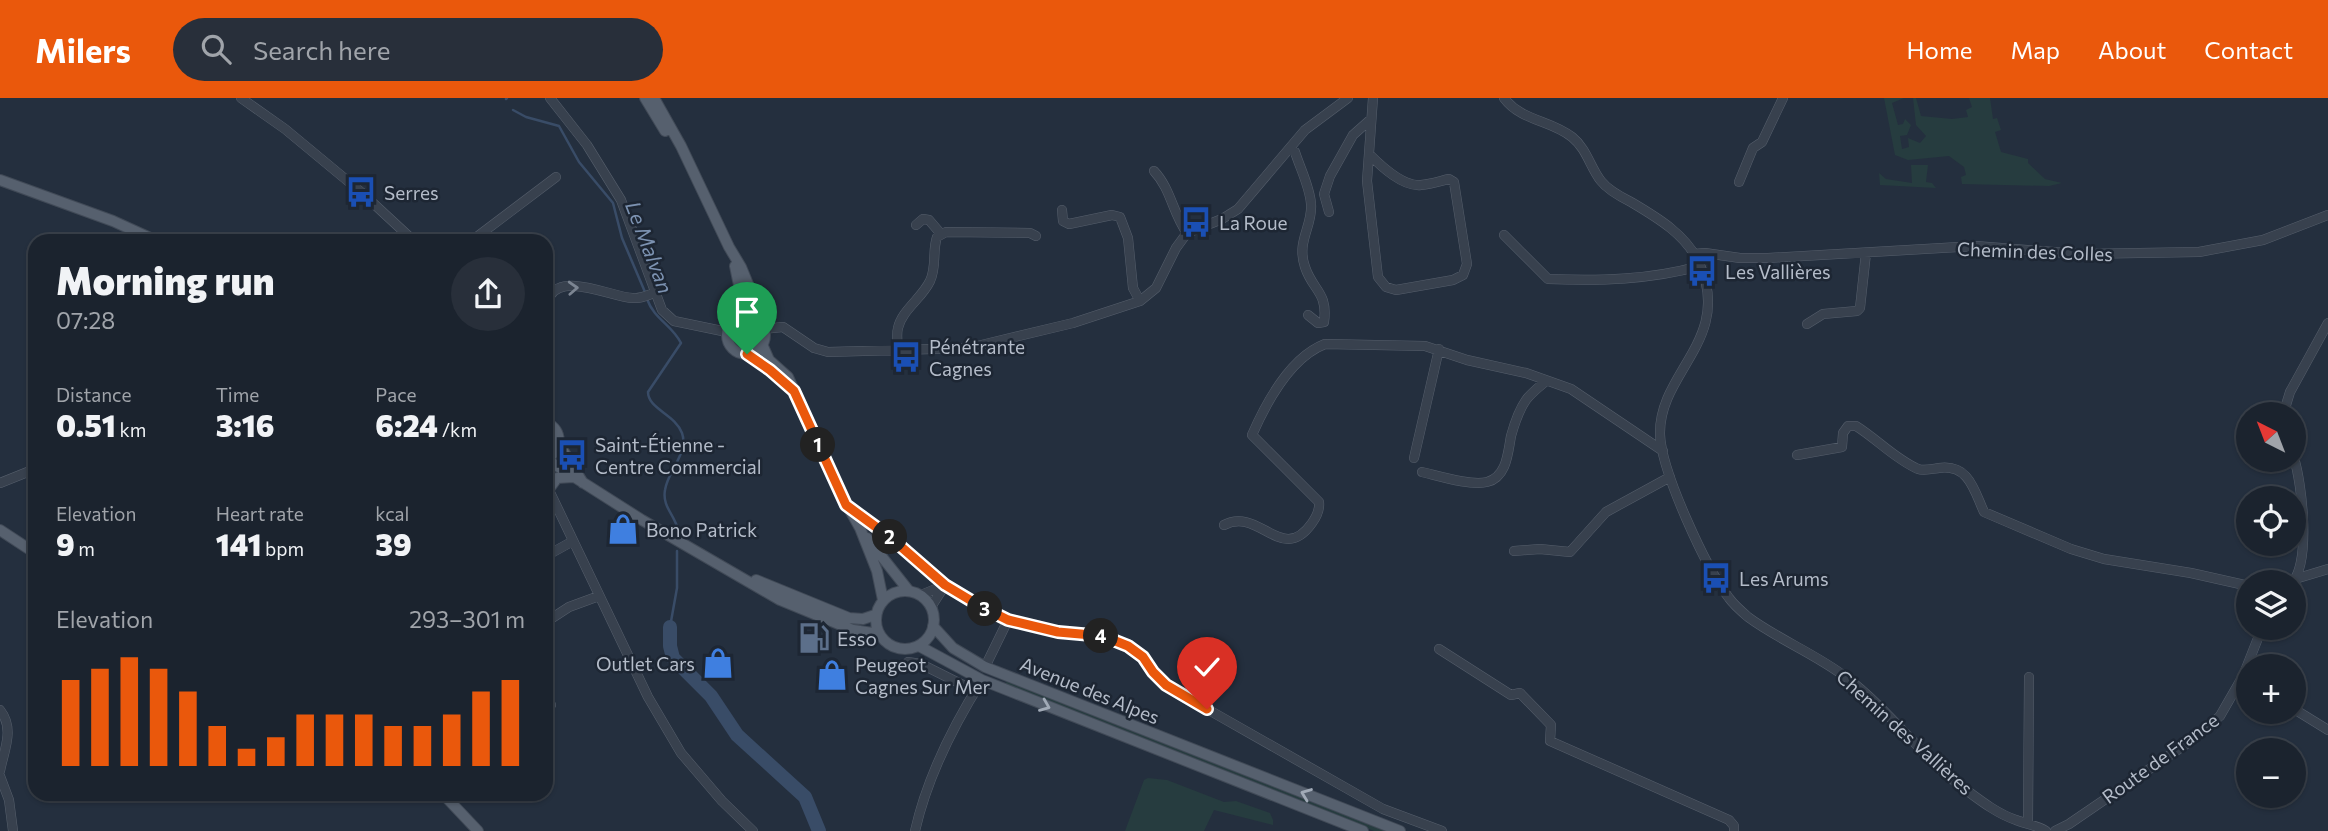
<!DOCTYPE html>
<html lang="en">
<head>
<meta charset="utf-8">
<style>
  body { margin:0; font-family:Commissioner,sans-serif; background:#282f3a; color:#f1f3f6; height:100vh; display:flex; flex-direction:column; font-size:26px; white-space:nowrap }
  * { box-sizing:border-box; margin:0 }
  p { font-size:23px; color:#a0a4aa }
  .icon { flex:none; width:38px; height:38px; fill:none; stroke:currentColor; stroke-width:2; stroke-linecap:round; stroke-linejoin:round }
  .map { position:relative; flex:1; overflow:hidden }
  .side { position:absolute; left:28px; top:136px; width:525px; height:567px; display:flex; flex-direction:column; background:#1b232e; border-radius:21px; box-shadow:0 2px 5px #0004,0 0 0 2px #39404a }
  .side>* { flex:none }
  .needle { width:46px; rotate:318deg }
  .tools { position:absolute; left:2236px; top:304px; display:grid; gap:14px }
  .tools a { display:grid; place-items:center; width:70px; height:70px; border-radius:50%; background:#1b232e; box-shadow:0 2px 5px #0004,0 0 0 2px #39404a; font-size:35px }
  .pin { position:absolute; display:grid; place-items:center; width:60px; height:60px; color:#fff; margin:-72px -30px; border-radius:50% 50% 50% 0; rotate:-45deg; box-shadow:0 0 7px #0007 }
  .pin .icon { rotate:45deg }
  .km { position:absolute; width:35px; height:35px; margin:-18px; border-radius:50%; background:#222; color:#fff; font-size:19px; line-height:35px; text-align:center }
  .round { display:grid; place-items:center; flex:none; width:74px; height:74px; border-radius:37px; background:#282f3a }
  .summary { display:flex; align-items:center; justify-content:space-between; height:119px; padding:0 28px }
  h1 { font-size:38px; font-weight:800; line-height:52px }
  .stats { display:grid; grid-template-columns:repeat(3,1fr); gap:10px; height:119px; padding:7px 28px }
  .stats div { display:grid; align-content:center }
  .stats b { font-size:30px; font-weight:800 }
  .stats small { font-size:19px; font-weight:400 }
  .stats p { font-size:19px }
  .chart { height:196px; padding:14px 28px }
  .chart p { display:flex; justify-content:space-between }
  .chart svg { width:100%; height:126px; margin-top:7px; stroke:#ea580c; stroke-width:6 }
  header { display:flex; align-items:center; gap:42px; box-sizing:border-box; height:98px; padding:0 35px; background:#ea580c; color:#fff }
  header strong { font-size:33px }
  nav { display:flex; gap:38px; margin-inline-start:auto; font-size:24px }
  .search { width:490px; height:63px; background:#282f3a; display:flex; align-items:center; gap:18px; box-sizing:border-box; padding:0 24px; border-radius:38px; color:#a0a4aa; font-size:26px }
  .map>svg:first-child { display:block }
  .green { fill:#263c3f }
  .lines { fill:none; stroke-linecap:round; stroke-linejoin:round }
  .stream { stroke:#394c67; stroke-width:2.5 }
  .river { stroke:#394c67; stroke-width:14 }
  .minor-casing { stroke:#565f6c; stroke-width:10 }
  .major-casing { stroke:#414a57; stroke-width:12 }
  .minor { stroke:#38414e; stroke-width:9 }
  .major { stroke:#56606e; stroke-width:10 }
  .oneway { stroke:#7c8592 }
  .oneway2 { stroke:#a1aab7 }
  .route-casing { stroke:#fff; stroke-width:14 }
  .route { stroke:#ea580c; stroke-width:9 }
  .labels { text-anchor:middle; dominant-baseline:central; stroke-width:5; stroke-linejoin:round; paint-order:stroke }
  .poi-label { font-size:19px; fill:#b4bcc9; stroke:#1d2633; text-anchor:start }
  .street-label { font-size:19px; fill:#b4bcc9; stroke:#1d2633 }
  .water-label { font-size:21px; font-style:italic; fill:#7c92b1; stroke:#1d2633 }
</style>
</head>
<body>
<header>
<strong>Milers</strong>
<div class="search"><svg class="icon" aria-label="search" viewBox="0 0 24 24"><circle cx="10" cy="10" r="6"/><path d="M15 15l6 6"/></svg>Search here</div>
<nav><a>Home</a><a>Map</a><a>About</a><a>Contact</a></nav>
</header>
<div class="map">
<svg width="2328" height="733" viewBox="0 0 2328 733">
  <rect width="100%" height="100%" fill="#242f3e"/>
  <!-- green -->
  <path class="green" d="M 1884,0 L 1904,0 L 1892,5 L 1898,27 L 1903,26 L 1905,21 L 1911,27 L 1907,37 L 1900,38 L 1902,51 L 1909,49 L 1908,40 L 1920,45 L 1926,38 L 1916,27 L 1913,0 L 1916,0 L 1921,18 L 1952,21 L 1968,19 L 1966,12 L 1972,9 L 1969,0 L 1990,0 L 1993,21 L 1997,20 L 2001,32 L 1995,34 L 2001,54 L 2028,61 L 2028,65 L 2045,81 L 2062,85 L 2049,88 L 1962,86 L 1961,79 L 1966,77 L 1964,69 L 1949,58 L 1908,62 L 1895,57 Z
    M 1911,67 L 1928,67 L 1926,84 L 1932,85 L 1936,90 L 1880,87 L 1879,75 L 1886,81 L 1912,85 Z
    M 1008,581 L 1385,733 L 1374,733 L 1004,588 Z
    M 1148,680 L 1167,682 L 1224,704 L 1236,703 L 1270,715 L 1273,722 L 1273,727 L 1214,712 L 1204,733 L 1125,733 L 1144,682 Z"/>
  <g class="lines">
    <!-- stream -->
    <path class="stream" d="M 506,1 L 507,0
      M 513,12 L 526,19 L 559,28 L 579,64 L 613,105 L 622,140 L 645,194
      M 647,201 C 654,221 672,227 681,245 L 648,294 C 648,311 675,316 682,335 C 689,355 668,372 665,392 C 662,409 675,417 678,432
      M 670,529 L 677,490 L 677,453"/>
    <!-- river -->
    <path class="river" d="M 670,529 L 670,548 L 673,560 L 711,598 L 737,637 L 805,699 L 819,733"/>
    <defs>
      <path id="minor" d="M 241,0 L 285,31 L 361,94 L 415,144
        M 550,0 L 587,47 L 621,102 L 662,212 L 674,223 L 727,234
        M 1504,0 C 1521,23 1551,22 1572,39 C 1587,51 1590,69 1601,83 C 1608,92 1621,99 1631,104 C 1658,120 1687,137 1700,167 C 1732,242 1659,274 1660,336 C 1661,373 1706,470 1729,500 C 1734,507 1741,513 1748,519 C 1779,542 1816,556 1847,580 C 1888,611 1918,654 1958,686 C 1976,699 1995,715 2016,722 C 2026,726 2036,727 2046,733
        M 1290,50 L 1295,54 C 1300,70 1310,89 1311,106 C 1313,128 1296,143 1305,169 C 1313,193 1328,194 1324,224 L 1318,225 L 1308,217
        M 1370,57 C 1382,69 1403,89 1421,87 C 1431,86 1440,83 1449,81 L 1454,84 L 1467,166 L 1463,177 L 1453,182 L 1396,192 L 1386,189 L 1378,179 L 1367,83 L 1373,0
        M 1154,73 C 1171,91 1173,116 1187,135
        M 1739,84 L 1753,50 L 1762,44 L 1783,0
        M 1062,112 L 1063,123 L 1069,126 L 1112,117 L 1120,119 L 1128,140 L 1133,190 L 1140,203
        M 1329,114 L 1324,96 L 1330,78 L 1353,37 L 1371,21
        M 916,127 L 923,121 L 929,122 L 941,136
        M 1504,137 L 1548,181 C 1600,183 1649,182 1700,168
        M 470,144 L 556,79
        M 1694,156 L 1705,155 L 1740,160 L 1768,160 L 1976,148 L 2079,156 L 2199,154 L 2263,142 L 2328,117
        M 1807,226 L 1823,216 L 1857,213 L 1860,210 L 1866,155
        M 763,231 L 783,229 L 814,250 L 828,254 L 969,250 L 1073,225 L 1140,203 L 1156,190 L 1176,150 L 1187,135 L 1222,121 L 1238,111 L 1305,32 L 1348,0
        M 546,236 C 547,225 544,208 550,198 C 564,174 614,200 633,200 C 640,201 648,197 654,195
        M 898,253 C 898,246 896,237 898,230 C 902,212 922,200 930,183 C 937,169 932,153 937,139 L 946,134 L 1030,135 L 1036,138
        M 2283,317 L 2290,294 L 2328,225
        M 1797,357 L 1842,349 L 1843,335 L 1848,328 L 1856,328 C 1877,341 1895,361 1918,371 C 1924,373 1932,371 1939,370 C 1969,366 1974,392 1984,414 L 2071,451 L 2104,461 L 2191,475 L 2249,488
        M 1414,360 L 1439,251
        M 1422,374 C 1439,378 1471,388 1487,384 C 1507,379 1508,354 1511,338 C 1514,327 1519,312 1526,302 C 1531,295 1539,289 1546,283
        M 0,385 L 35,371
        M 546,386 L 648,599 L 681,655 L 722,703 L 753,733
        M 849,409 L 891,440 L 945,487 L 980,508 L 1010,522 L 1058,534 L 1103,538 L 1128,548 L 1143,559 L 1153,574 L 1166,587 L 1207,611 L 1383,711 L 1442,733
        M 1224,427 C 1259,408 1282,468 1312,425 C 1317,418 1320,412 1319,404 L 1252,337 C 1266,305 1291,259 1325,246 L 1425,248 L 1467,262 L 1526,275 L 1571,291 L 1663,353
        M 1514,453 L 1540,451 L 1570,454 L 1606,414 L 1670,379
        M 546,458 L 573,443
        M 2295,481 L 2328,471
        M 2292,485 C 2311,463 2302,386 2294,360
        M 921,497 L 945,487
        M 931,509 L 945,487
        M 546,524 L 569,509 L 599,498
        M 1439,551 L 1511,597 L 1520,595 L 1551,627 L 1550,643 L 1729,722 L 1734,728 L 1734,733
        M 908,564 L 921,566 L 975,593
        M 985,569 L 1008,522
        M 546,608 L 551,607
        M 2294,611 L 2328,632
        M 0,612 C 15,631 4,652 0,673
        M 0,678 L 9,702 L 13,733
        M 107,697 L 107,696
        M 2028,725 L 2029,579
        M 915,733 C 927,680 953,628 982,582
        M 2055,733 L 2069,726 L 2189,644 L 2220,618 L 2243,578 L 2262,530"/>
      <path id="major" d="M 645,0 L 665,33
        M 654,0 L 681,48 L 729,149 L 741,169 L 750,191 L 757,222
        M 0,82 L 113,123 L 159,144
        M 735,168 L 741,197 L 737,221
        M727 237a19 19 0 1 1 38 0a19 19 0 1 1-38 0Z
        M 762,246 L 769,262 L 788,279 L 841,396 L 860,430 L 877,473 L 883,502
        M 747,256 L 776,276
        M 546,324 C 563,333 563,352 546,361
        M 559,346 L 583,385
        M 546,361 L 642,422 L 780,502 L 853,532 L 879,536
        M 549,391 L 557,380 L 573,379
        M 0,432 L 35,455
        M 867,440 L 909,493
        M 756,482 L 849,520 L 863,521 L 875,517
        M876 522a29 29 0 1 1 58 0a29 29 0 1 1-58 0Z
        M 933,528 L 953,550 L 985,569 L 1400,733
        M 919,548 L 982,582 L 1363,733
        M 443,696 L 478,733"/>
    </defs>
    <!-- minor casing -->
    <use href="#minor" class="minor-casing"/>
    <!-- major casing -->
    <use href="#major" class="major-casing"/>
    <!-- minor -->
    <use href="#minor" class="minor"/>
    <!-- major -->
    <use href="#major" class="major"/>
  </g>
  <!-- one-way arrows -->
  <defs><path id="oneway-chevron" d="M-2-3.5L2.5 0L-2 3.5" fill="none" stroke-width="1.6" stroke-linecap="round" stroke-linejoin="round" transform="scale(1.75)"/></defs>
  <use class="oneway" href="#oneway-chevron" transform="translate(573 190) rotate(-3)"/>
  <g class="oneway2">
    <use href="#oneway-chevron" transform="translate(1045 608) rotate(22)"/>
    <use href="#oneway-chevron" transform="translate(1306 696) rotate(-159)"/>
  </g>
  <g class="lines">
    <defs>
      <path id="route" d="M 747,256 L 770,272 L 794,293 L 846,407 L 891,440 L 945,487 L 980,508 L 1008,522 L 1058,534 L 1103,538 L 1128,548 L 1143,559 L 1153,574 L 1166,587 L 1207,611"/>
    </defs>
    <!-- route casing -->
    <use href="#route" class="route-casing"/>
    <!-- route -->
    <use href="#route" class="route"/>
  </g>
  <!-- icons -->
  <defs>
    <symbol id="bus-bare" viewBox="-9 -9 18 18"><path d="M-5-6H5V4H4V6H2V4H-2V6H-4V4H-5ZM-3.5-4V0h7V-4ZM-3.5 1.2v1.5H-2V1.2ZM2 1.2v1.5H3.5V1.2Z" fill="#1a4fb4" stroke="#1d2633" stroke-width="2.5" paint-order="stroke"/></symbol>
    <symbol id="shop-bare" viewBox="-9 -9 18 18"><path d="M-5-2.5h2.3a2.7 3.5 0 0 1 5.4 0H5L5.5 6h-11ZM-1.5-2.5h3a1.5 2.3 0 0 0-3 0Z" fill="#3f7fe0" stroke="#1d2633" stroke-width="2.5" paint-order="stroke"/></symbol>
    <symbol id="fuel-bare" viewBox="-9 -9 18 18"><path d="M-5.5-6h7V0h2V4h1.3V-2.5L3-4.5l.8-.8L6-3V5H2.5V1h-1V6h-7ZM-4.2-4.7v3.2H.2V-4.7Z" fill="#5c6f8a" stroke="#1d2633" stroke-width="2.5" paint-order="stroke"/></symbol>
  </defs>
  <g fill-rule="evenodd">
    <use href="#bus-bare" x="339" y="72" width="44" height="44"/>
    <use href="#bus-bare" x="1174" y="102" width="44" height="44"/>
    <use href="#bus-bare" x="1680" y="151" width="44" height="44"/>
    <use href="#bus-bare" x="884" y="237" width="44" height="44"/>
    <use href="#bus-bare" x="550" y="335" width="44" height="44"/>
    <use href="#shop-bare" x="601" y="409" width="44" height="44"/>
    <use href="#bus-bare" x="1694" y="458" width="44" height="44"/>
    <use href="#fuel-bare" x="792" y="518" width="44" height="44"/>
    <use href="#shop-bare" x="696" y="543" width="44" height="44"/>
    <use href="#shop-bare" x="810" y="555" width="44" height="44"/>
  </g>
  <g class="labels">
    <!-- poi labels -->
    <g class="poi-label">
      <text x="384" y="94">Serres</text>
      <text x="1219" y="124">La Roue</text>
      <text x="1725" y="173">Les Vallières</text>
      <text x="929" y="248">Pénétrante<tspan x="929" dy="22">Cagnes</tspan></text>
      <text x="595" y="346">Saint-Étienne -<tspan x="595" dy="22">Centre Commercial</tspan></text>
      <text x="646" y="431">Bono Patrick</text>
      <text x="1739" y="480">Les Arums</text>
      <text x="837" y="540">Esso</text>
      <text x="695" y="565" text-anchor="end">Outlet Cars</text>
      <text x="855" y="566">Peugeot<tspan x="855" dy="22">Cagnes Sur Mer</tspan></text>
    </g>
    <!-- street labels -->
    <g class="street-label">
      <text transform="translate(2035 153) rotate(2)">Chemin des Colles</text>
      <text transform="translate(1090 592) rotate(22)">Avenue des Alpes</text>
      <text transform="translate(1905 634) rotate(42)">Chemin des Vallières</text>
      <text transform="translate(2160 660) rotate(-36)">Route de France</text>
    </g>
    <!-- water labels -->
    <g class="water-label">
      <text transform="translate(650 149) rotate(69)">Le Malvan</text>
    </g>
  </g>
</svg>
<div class="tools">
<a><svg class="needle" viewBox="-14 -14 28 28"><path d="M0-13l5 13h-10z" fill="#e53935"/><path d="M0 13l5-13h-10z" fill="#a0a4aa"/></svg></a>
<a><svg class="icon" aria-label="locate" viewBox="0 0 24 24"><circle cx="12" cy="12" r="6"/><path d="M12 2v4M12 18v4M2 12h4M18 12h4"/></svg></a>
<a><svg class="icon" aria-label="layers" viewBox="0 0 24 24"><path d="M12 4l9 5-9 5-9-5zM3 14l9 5 9-5"/></svg></a>
<a>+</a>
<a>−</a>
</div>
<div class="pin" style="left:747px;top:256px;background:#1e9e55"><svg class="icon" aria-label="arrive" viewBox="0 0 24 24"><path d="M6 21V4h12l-3 4 3 4H6"/></svg></div>
<div class="pin" style="left:1207px;top:611px;background:#d93025"><svg class="icon" aria-label="check" viewBox="0 0 24 24"><path d="M5 12l5 5 9-10"/></svg></div>
<b class="km" style="left:818px;top:347px">1</b>
<b class="km" style="left:890px;top:439px">2</b>
<b class="km" style="left:985px;top:511px">3</b>
<b class="km" style="left:1101px;top:538px">4</b>
<section class="side">
<div class="summary"><div><h1>Morning run</h1><p>07:28</p></div><a class="round"><svg class="icon" aria-label="share" viewBox="0 0 24 24"><path d="M12 15V3M7 8l5-5 5 5M5 13v7h14v-7"/></svg></a></div>
<div class="stats">
<div><p>Distance</p><b>0.51<small> km</small></b></div>
<div><p>Time</p><b>3:16</b></div>
<div><p>Pace</p><b>6:24<small> /km</small></b></div>
</div>
<div class="stats">
<div><p>Elevation</p><b>9<small> m</small></b></div>
<div><p>Heart rate</p><b>141<small> bpm</small></b></div>
<div><p>kcal</p><b>39</b></div>
</div>
<div class="chart"><p><span>Elevation</span>293–301 m</p>
<svg viewBox="0 0 160 44" preserveAspectRatio="none"><path d="M5 44V14M15 44V10M25 44V6M35 44V10M45 44V18M55 44V30M65 44V38M75 44V34M85 44V26M95 44V26M105 44V26M115 44V30M125 44V30M135 44V26M145 44V18M155 44V14"/></svg>
</div>
</section>
</div>
</body>
</html>
